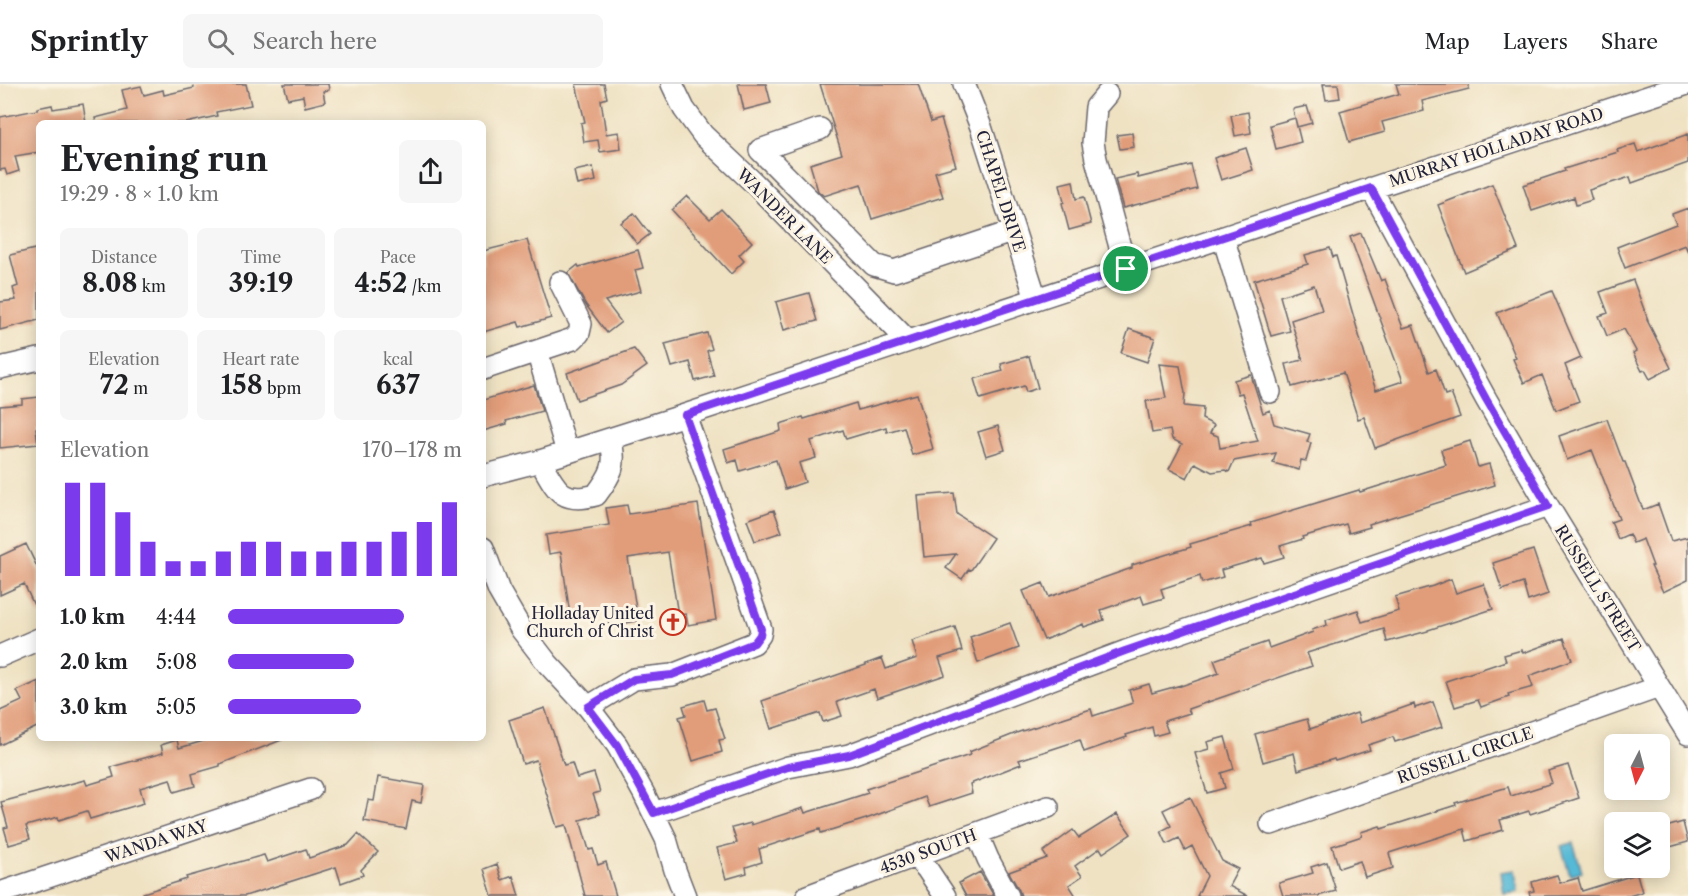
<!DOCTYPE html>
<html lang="en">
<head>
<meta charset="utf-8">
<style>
  body { margin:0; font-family:"Libre Caslon Text",serif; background:#f6f6f6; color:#202124; height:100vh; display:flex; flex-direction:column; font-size:22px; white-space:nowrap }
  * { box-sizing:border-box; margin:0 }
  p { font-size:20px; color:#757577 }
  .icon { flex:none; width:33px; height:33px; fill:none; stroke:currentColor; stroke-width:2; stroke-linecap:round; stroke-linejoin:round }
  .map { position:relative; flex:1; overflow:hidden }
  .drawer { position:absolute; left:36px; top:36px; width:450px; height:621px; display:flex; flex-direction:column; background:#fff; border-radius:9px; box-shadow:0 3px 15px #0003 }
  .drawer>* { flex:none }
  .needle { width:39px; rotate:186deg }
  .fabs { position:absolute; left:1604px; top:650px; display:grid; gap:12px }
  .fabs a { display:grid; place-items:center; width:66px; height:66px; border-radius:9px; background:#fff; box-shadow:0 3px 15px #0003; font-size:30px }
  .pin { position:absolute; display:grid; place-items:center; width:51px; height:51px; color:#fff; margin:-26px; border:3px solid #fff; border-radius:50%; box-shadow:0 2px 6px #0007 }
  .round { display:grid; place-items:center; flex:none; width:63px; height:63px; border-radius:9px; background:#f6f6f6 }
  .summary { display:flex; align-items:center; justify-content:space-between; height:102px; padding:0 24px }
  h1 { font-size:33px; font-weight:700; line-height:45px }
  .figures { display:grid; grid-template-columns:repeat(3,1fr); gap:9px; height:102px; padding:6px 24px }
  .figures div { display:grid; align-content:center; border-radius:9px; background:#f6f6f6; text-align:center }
  .figures b { font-size:26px; font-weight:700 }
  .figures small { font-size:16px; font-weight:400 }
  .figures p { font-size:16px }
  .chart { height:168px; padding:12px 24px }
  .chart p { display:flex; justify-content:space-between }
  .chart svg { width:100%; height:108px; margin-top:6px; stroke:#7c3aed; stroke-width:6 }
  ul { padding:0 24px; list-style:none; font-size:20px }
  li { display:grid; grid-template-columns:96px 72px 1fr; align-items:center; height:45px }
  li i { height:15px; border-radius:8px; background:#7c3aed }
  header { display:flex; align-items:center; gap:36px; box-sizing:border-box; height:84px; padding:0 30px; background:#fff; border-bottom:2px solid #e0e0e0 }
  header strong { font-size:28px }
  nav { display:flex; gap:33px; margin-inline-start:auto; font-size:21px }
  .search { width:420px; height:54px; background:#f6f6f6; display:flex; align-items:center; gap:15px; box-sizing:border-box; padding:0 21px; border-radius:9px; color:#757577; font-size:22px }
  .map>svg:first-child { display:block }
  .water { fill:#56b9d5; stroke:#3c6e88; stroke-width:1.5 }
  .building { fill:#e19d7a }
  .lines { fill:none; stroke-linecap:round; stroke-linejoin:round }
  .minor-casing { stroke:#6a656b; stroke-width:24 }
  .minor { stroke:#fff; stroke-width:21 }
  .route-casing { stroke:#fff; stroke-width:12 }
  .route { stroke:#7c3aed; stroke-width:8 }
  .labels { text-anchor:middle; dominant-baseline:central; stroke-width:6; stroke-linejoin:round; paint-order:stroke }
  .street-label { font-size:16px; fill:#22223b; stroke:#fcf5e5 }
  .poi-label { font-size:16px; fill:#22223b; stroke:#fcf5e5; text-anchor:end }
</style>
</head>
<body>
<header>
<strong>Sprintly</strong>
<div class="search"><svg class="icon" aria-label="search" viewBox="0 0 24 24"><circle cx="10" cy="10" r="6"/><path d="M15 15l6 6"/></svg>Search here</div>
<nav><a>Map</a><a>Layers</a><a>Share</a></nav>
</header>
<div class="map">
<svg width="1688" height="812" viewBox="0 0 1688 812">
  <rect width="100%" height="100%" fill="#fcf5e5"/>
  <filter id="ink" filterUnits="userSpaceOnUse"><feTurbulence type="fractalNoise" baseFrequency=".0167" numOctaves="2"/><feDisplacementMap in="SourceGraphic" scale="12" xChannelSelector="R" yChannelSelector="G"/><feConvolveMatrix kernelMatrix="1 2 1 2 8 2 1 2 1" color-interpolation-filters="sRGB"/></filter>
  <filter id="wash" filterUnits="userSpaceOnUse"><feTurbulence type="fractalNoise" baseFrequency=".008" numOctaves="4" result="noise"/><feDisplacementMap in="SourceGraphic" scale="24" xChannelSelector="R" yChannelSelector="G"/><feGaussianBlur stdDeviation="1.35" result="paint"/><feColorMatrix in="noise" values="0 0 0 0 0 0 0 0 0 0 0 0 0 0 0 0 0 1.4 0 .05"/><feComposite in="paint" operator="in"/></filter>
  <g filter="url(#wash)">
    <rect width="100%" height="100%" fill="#efe2c3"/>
    <!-- water -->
    <path class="water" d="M 1573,759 L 1582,787 L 1570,791 L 1561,762 Z
      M 1515,786 L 1518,808 L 1504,810 L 1501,788 Z"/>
    <g id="blocks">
      <!-- building -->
      <path class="building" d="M 193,0 L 246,0 L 251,21 L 216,28 L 217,32 L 186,39 L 96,39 L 95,34 L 127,26 L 122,6 L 141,2 L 144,11 L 163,6 L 164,11 L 194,4 Z
        M 284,0 L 328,0 L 329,6 L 323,7 L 325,18 L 305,23 L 303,12 L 288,15 Z
        M 576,0 L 604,0 L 607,14 L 601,16 L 606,50 L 619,48 L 621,65 L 600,68 L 598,56 L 584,58 L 581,39 L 585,38 Z
        M 738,0 L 766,0 L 771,19 L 744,26 Z
        M 820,0 L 918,0 L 931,38 L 941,35 L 956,82 L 935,88 L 943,113 L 872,135 L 861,100 L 824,112 L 818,107 L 810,80 L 842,70 Z
        M 1323,0 L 1338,0 L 1340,14 L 1326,16 Z
        M 1396,0 L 1469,0 L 1469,5 L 1422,17 L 1424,27 L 1382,38 L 1385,48 L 1349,58 L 1340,27 L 1399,10 Z
        M 83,20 L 86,39 L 39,39 L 39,68 L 15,72 L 19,87 L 7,91 L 5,85 L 0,86 L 0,33 L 37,26 L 37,24 L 52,21 L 53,25 Z
        M 1307,22 L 1312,39 L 1297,43 L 1293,25 Z
        M 1248,28 L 1251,49 L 1235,52 L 1231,31 Z
        M 1295,34 L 1301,58 L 1276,65 L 1270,41 Z
        M 1132,49 L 1134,63 L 1120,65 L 1117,51 Z
        M 1688,50 L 1688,79 L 1632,99 L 1630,93 L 1589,106 L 1592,116 L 1576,121 L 1574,113 L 1532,127 L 1523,101 L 1565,87 L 1564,85 L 1618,68 L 1617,66 L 1635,60 L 1638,68 Z
        M 1246,64 L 1253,86 L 1221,96 L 1214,74 Z
        M 1191,81 L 1197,105 L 1123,124 L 1115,95 L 1137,90 L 1138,94 Z
        M 593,83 L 596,97 L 577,101 L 574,87 Z
        M 1073,97 L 1076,115 L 1084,113 L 1091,140 L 1069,146 L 1062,119 L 1064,118 L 1060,100 Z
        M 1492,100 L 1518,165 L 1464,188 L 1438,121 Z
        M 687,112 L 710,135 L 721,125 L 752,158 L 739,171 L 744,177 L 731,190 L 672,126 Z
        M 1688,124 L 1688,168 L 1685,161 L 1625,184 L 1617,163 L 1676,140 L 1672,130 Z
        M 634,129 L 650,150 L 637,160 L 621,139 Z
        M 1361,149 L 1381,197 L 1385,195 L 1403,244 L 1413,241 L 1429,288 L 1436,285 L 1445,311 L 1451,309 L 1460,333 L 1375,364 L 1364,333 L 1358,335 L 1343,289 L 1292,303 L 1286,280 L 1303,276 L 1291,236 L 1322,226 L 1314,201 L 1280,212 L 1290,247 L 1271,252 L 1254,196 L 1308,180 L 1305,171 L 1330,164 L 1333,173 L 1336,172 L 1370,289 L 1376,306 L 1403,297 L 1350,153 Z
        M 527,156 L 551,234 L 520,243 L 518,238 L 483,248 L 483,167 Z
        M 39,164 L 39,236 L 0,246 L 0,218 L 16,216 L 13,204 L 18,202 L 10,171 Z
        M 638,166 L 643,184 L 635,186 L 641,207 L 605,217 L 621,238 L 607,249 L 586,221 L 568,189 L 578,181 L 579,183 Z
        M 1633,196 L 1648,236 L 1647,236 L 1671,284 L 1650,295 L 1645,286 L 1642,287 L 1633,269 L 1636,267 L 1624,245 L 1607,252 L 1599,232 L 1608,229 L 1600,208 Z
        M 1552,207 L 1581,274 L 1565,281 L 1579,317 L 1556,326 L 1542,291 L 1524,299 L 1513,275 L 1516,274 L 1497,229 Z
        M 809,209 L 817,237 L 784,246 L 776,218 Z
        M 1129,245 L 1155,254 L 1147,278 L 1121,269 Z
        M 707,249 L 712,265 L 707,267 L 714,292 L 695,297 L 690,278 L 672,283 L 665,260 Z
        M 634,265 L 647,282 L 621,301 L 577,316 L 567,289 Z
        M 1029,272 L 1038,304 L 1026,308 L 1024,302 L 980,315 L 974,295 L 1003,287 L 1001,280 Z
        M 1159,280 L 1180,282 L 1185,309 L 1184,322 L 1203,324 L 1202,335 L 1214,341 L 1210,349 L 1218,352 L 1220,364 L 1258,357 L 1242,309 L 1238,310 L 1234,296 L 1251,291 L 1263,329 L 1270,326 L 1274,340 L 1310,350 L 1307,358 L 1311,359 L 1306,377 L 1301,376 L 1299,386 L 1273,379 L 1276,369 L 1234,377 L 1229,388 L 1225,386 L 1212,388 L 1195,379 L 1187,394 L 1169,385 L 1182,360 L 1172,355 L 1170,346 L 1152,349 L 1146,317 L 1166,314 Z
        M 534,301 L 542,327 L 506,337 L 507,340 L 483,347 L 483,316 Z
        M 917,310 L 933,365 L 912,371 L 904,343 L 887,348 L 886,343 L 846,355 L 843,346 L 811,357 L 816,374 L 799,379 L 805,398 L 785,405 L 776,376 L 740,387 L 737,376 L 728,379 L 724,365 L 781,347 L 780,340 L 803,333 L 804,335 L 856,319 L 858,326 Z
        M 39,313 L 39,343 L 36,344 L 38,360 L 0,364 L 0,322 L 22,320 L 22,315 Z
        M 1607,335 L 1623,378 L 1625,378 L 1643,426 L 1658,420 L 1671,457 L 1688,453 L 1688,496 L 1663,508 L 1651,482 L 1653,482 L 1643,455 L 1633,459 L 1629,450 L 1618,455 L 1611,438 L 1619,435 L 1592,366 L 1567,376 L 1559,352 Z
        M 998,342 L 1005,366 L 986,372 L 978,348 Z
        M 1470,357 L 1478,383 L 1489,380 L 1495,401 L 1369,440 L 1370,443 L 1349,449 L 1346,440 L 1302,453 L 1303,455 L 1280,462 L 1284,473 L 1264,479 L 1262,474 L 1221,486 L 1223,493 L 1202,499 L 1200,492 L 1161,505 L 1164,514 L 1144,520 L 1141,512 L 1101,526 L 1104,536 L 1084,543 L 1083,540 L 1044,556 L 1023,507 L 1043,499 L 1049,513 L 1132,484 L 1132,481 L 1191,463 L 1190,460 L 1252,442 L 1251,439 L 1359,406 L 1360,408 L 1446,381 L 1441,366 Z
        M 954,409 L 957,430 L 993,454 L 971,486 L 969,485 L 962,495 L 946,484 L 956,470 L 924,473 L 918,412 Z
        M 698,420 L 716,536 L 688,541 L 686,530 L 678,531 L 668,468 L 628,474 L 638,537 L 609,542 L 606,525 L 570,531 L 561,468 L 549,470 L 546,451 L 609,441 L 606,424 L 627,421 L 629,430 Z
        M 774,426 L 782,448 L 755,457 L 747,436 Z
        M 26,460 L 39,487 L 39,532 L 24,500 L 0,511 L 0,472 Z
        M 1533,466 L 1548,510 L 1528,517 L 1523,499 L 1502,506 L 1493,479 Z
        M 1451,495 L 1456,509 L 1484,500 L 1493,525 L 1428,546 L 1428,547 L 1387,558 L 1384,545 L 1307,569 L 1312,582 L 1188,625 L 1190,629 L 1164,637 L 1168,648 L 1154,652 L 1152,643 L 1126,651 L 1127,653 L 1084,668 L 1080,656 L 1019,676 L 1021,680 L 970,700 L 972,709 L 929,723 L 925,713 L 866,735 L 821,749 L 820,745 L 759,765 L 762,778 L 746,783 L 747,789 L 726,795 L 717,764 L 737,759 L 732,744 L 751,739 L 751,741 L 803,724 L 805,729 L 868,709 L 866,705 L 970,671 L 969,668 L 1019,648 L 1091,625 L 1093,632 L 1133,619 L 1129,606 L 1149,600 L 1152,609 L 1181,601 L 1181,602 L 1219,589 L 1214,576 L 1267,558 L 1269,564 L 1313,548 L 1312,546 L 1327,541 L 1326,536 L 1358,526 L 1362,538 L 1399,527 L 1395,513 L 1433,502 Z
        M 1010,539 L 1019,564 L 978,579 L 970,553 Z
        M 955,543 L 962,567 L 939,574 L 945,591 L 877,614 L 874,605 L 837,618 L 842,632 L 823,638 L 820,629 L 771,645 L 762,617 L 866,581 L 866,580 L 882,574 L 886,585 L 917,574 L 912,557 Z
        M 1564,554 L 1572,576 L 1529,592 L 1533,603 L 1508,610 L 1509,613 L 1481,623 L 1478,616 L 1455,623 L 1446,597 L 1506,577 L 1504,571 L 1522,566 L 1523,569 Z
        M 39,597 L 39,642 L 0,661 L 0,627 L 22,617 L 17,607 Z
        M 704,616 L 707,626 L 715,624 L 725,655 L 719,656 L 722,668 L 693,677 L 679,633 L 686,631 L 683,622 Z
        M 1433,618 L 1442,643 L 1395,658 L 1393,653 L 1368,661 L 1370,666 L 1335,677 L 1334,675 L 1298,686 L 1294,669 L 1263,678 L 1255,650 L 1307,635 L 1310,645 L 1357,629 L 1360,639 L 1414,620 L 1415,624 Z
        M 545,624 L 564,681 L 572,679 L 577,694 L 594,689 L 600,708 L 593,710 L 600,730 L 580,736 L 589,766 L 593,765 L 598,781 L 606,778 L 616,812 L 585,812 L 566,741 L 557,743 L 536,676 L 523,680 L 509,636 Z
        M 1225,653 L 1234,685 L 1221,689 L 1225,704 L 1207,709 L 1195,669 L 1209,665 L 1207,658 Z
        M 214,654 L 284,655 L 220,680 L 220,682 L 192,690 L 195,702 L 174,708 L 170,695 L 140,704 L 144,719 L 90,735 L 87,727 L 59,736 L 58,733 L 26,742 L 30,755 L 9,761 L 4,744 L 8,743 L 1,718 L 85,696 L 87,701 L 114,693 L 111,683 L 163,669 L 161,661 L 177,656 L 179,664 Z
        M 1568,681 L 1579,714 L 1530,730 L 1529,727 L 1500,736 L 1503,746 L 1467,757 L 1464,745 L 1389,769 L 1393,784 L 1365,793 L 1360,777 L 1339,784 L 1332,762 L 1362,752 L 1361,748 L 1380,742 L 1381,745 L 1456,721 L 1455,719 L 1508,703 L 1511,712 L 1552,699 L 1548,687 Z
        M 378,693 L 424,701 L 421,719 L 412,717 L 406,745 L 364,737 L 368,716 L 374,717 Z
        M 1190,713 L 1222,777 L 1238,785 L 1229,802 L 1248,812 L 1197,812 L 1207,792 L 1192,762 L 1185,766 L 1179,754 L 1167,760 L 1161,747 L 1171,742 L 1163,726 Z
        M 1117,730 L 1131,750 L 1103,769 L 1100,764 L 1075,782 L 1082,792 L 1069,801 L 1076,812 L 1021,812 L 1019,806 L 1009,788 L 1047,774 L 1043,768 L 1073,746 L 1079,754 Z
        M 1683,738 L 1688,758 L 1659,766 L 1659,745 Z
        M 358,750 L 378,768 L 361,786 L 363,791 L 341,799 L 336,783 L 245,812 L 143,812 L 143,809 L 187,795 L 186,793 L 264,771 L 267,778 L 306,765 L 309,774 L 348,761 Z
        M 1327,778 L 1336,807 L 1318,812 L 1283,812 L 1279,799 L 1313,789 L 1311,783 Z
        M 497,780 L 502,796 L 513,792 L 519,812 L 492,812 L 484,785 Z
        M 980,788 L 994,812 L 966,812 L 959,799 Z
        M 1637,790 L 1642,808 L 1629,812 L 1530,812 L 1529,808 L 1534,807 L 1532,798 L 1557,791 L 1560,799 L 1578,794 L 1582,807 Z"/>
    </g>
  </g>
  <g filter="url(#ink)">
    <use href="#blocks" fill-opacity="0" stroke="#6a656b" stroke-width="1.5"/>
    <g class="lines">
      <defs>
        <path id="minor" d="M 672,0 L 684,25 L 703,51 L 755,100 L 908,257
          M 964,0 L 981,43 L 1036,215
          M 1107,10 L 1096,23 L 1093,59 L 1096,75 L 1126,185
          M 820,45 L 760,66 L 874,181 L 894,187 L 1014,147
          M 1371,104 L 1486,315 L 1548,422 L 1688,650
          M 1223,153 L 1270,308
          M 537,267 L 567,368
          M 0,284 L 39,275
          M 483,285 L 573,255 L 579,249 L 581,240 L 560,198
          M 540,377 C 556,404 560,421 596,411 C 611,391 618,380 610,355
          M 483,392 L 540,377 L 685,331 L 1687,0
          M 483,464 L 499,507 L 521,545 L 548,580 L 588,623 L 617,661 L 644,710 L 666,755 L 675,786 L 685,812
          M 0,572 L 39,555
          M 588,623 L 634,595 L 672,591 L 754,559 L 760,551 L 761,545 L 685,331
          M 654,729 L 788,683 L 849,671 L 1126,567 L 1548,422
          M 1271,740 L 1659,603
          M 977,749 L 988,775 L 1008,812
          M 915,772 L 927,785 L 945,812
          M 0,809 L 311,705
          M 807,812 L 1048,723"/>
      </defs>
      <!-- minor casing -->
      <use href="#minor" class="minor-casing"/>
      <!-- minor -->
      <use href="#minor" class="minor"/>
    </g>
  </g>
  <g class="lines" filter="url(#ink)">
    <defs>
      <path id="route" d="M 1371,104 L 1486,315 L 1548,422 L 1125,567 L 849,671 L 788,683 L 654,729 L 617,661 L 588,623 L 634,595 L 672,591 L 754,559 L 760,551 L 761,545 L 685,331 Z"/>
    </defs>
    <!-- route casing -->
    <use href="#route" class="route-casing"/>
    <!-- route -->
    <use href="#route" class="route"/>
  </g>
  <!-- icons -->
  <defs>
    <symbol id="church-ring" viewBox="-11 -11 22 22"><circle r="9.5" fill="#fcf5e5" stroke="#c8321e" stroke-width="1.5"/><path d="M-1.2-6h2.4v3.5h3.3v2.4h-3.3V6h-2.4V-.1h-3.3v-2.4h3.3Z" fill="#c8321e"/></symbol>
  </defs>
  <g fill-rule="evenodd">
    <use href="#church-ring" x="658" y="523" width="30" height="30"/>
  </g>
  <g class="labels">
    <!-- street labels -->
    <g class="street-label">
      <text transform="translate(1496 63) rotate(-18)">MURRAY HOLLADAY ROAD</text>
      <text transform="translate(1001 107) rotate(72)">CHAPEL DRIVE</text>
      <text transform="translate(785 132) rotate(45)">WANDER LANE</text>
      <text transform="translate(1598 504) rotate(58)">RUSSELL STREET</text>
      <text transform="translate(1465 671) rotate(-19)">RUSSELL CIRCLE</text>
      <text transform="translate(156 757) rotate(-18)">WANDA WAY</text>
      <text transform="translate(928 767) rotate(-20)">4530 SOUTH</text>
    </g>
    <!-- poi labels -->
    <g class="poi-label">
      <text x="654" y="529">Holladay United<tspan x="654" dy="18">Church of Christ</tspan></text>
    </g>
  </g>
</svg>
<div class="fabs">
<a><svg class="needle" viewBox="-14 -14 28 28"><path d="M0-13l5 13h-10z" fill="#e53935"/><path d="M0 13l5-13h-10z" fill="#757577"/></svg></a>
<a><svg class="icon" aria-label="layers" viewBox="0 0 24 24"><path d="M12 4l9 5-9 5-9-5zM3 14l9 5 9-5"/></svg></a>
</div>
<div class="pin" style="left:1126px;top:185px;background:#1e9e55"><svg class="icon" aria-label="arrive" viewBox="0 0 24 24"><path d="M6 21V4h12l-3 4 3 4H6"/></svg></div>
<section class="drawer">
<div class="summary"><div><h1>Evening run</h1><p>19:29 · 8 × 1.0 km</p></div><a class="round"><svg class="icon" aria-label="share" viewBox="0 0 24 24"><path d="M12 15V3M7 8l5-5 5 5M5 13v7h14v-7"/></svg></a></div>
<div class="figures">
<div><p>Distance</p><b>8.08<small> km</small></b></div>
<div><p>Time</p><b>39:19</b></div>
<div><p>Pace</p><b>4:52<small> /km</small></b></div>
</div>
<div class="figures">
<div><p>Elevation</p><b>72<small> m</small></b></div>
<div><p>Heart rate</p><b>158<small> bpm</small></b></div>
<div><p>kcal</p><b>637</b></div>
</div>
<div class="chart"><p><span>Elevation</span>170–178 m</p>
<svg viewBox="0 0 160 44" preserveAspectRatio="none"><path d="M5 44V6M15 44V6M25 44V18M35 44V30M45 44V38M55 44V38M65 44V34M75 44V30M85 44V30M95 44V34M105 44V34M115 44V30M125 44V30M135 44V26M145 44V22M155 44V14"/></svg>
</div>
<ul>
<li><b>1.0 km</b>4:44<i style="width:75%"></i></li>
<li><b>2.0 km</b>5:08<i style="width:54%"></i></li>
<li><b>3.0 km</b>5:05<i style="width:57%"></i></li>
</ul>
</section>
</div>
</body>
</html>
